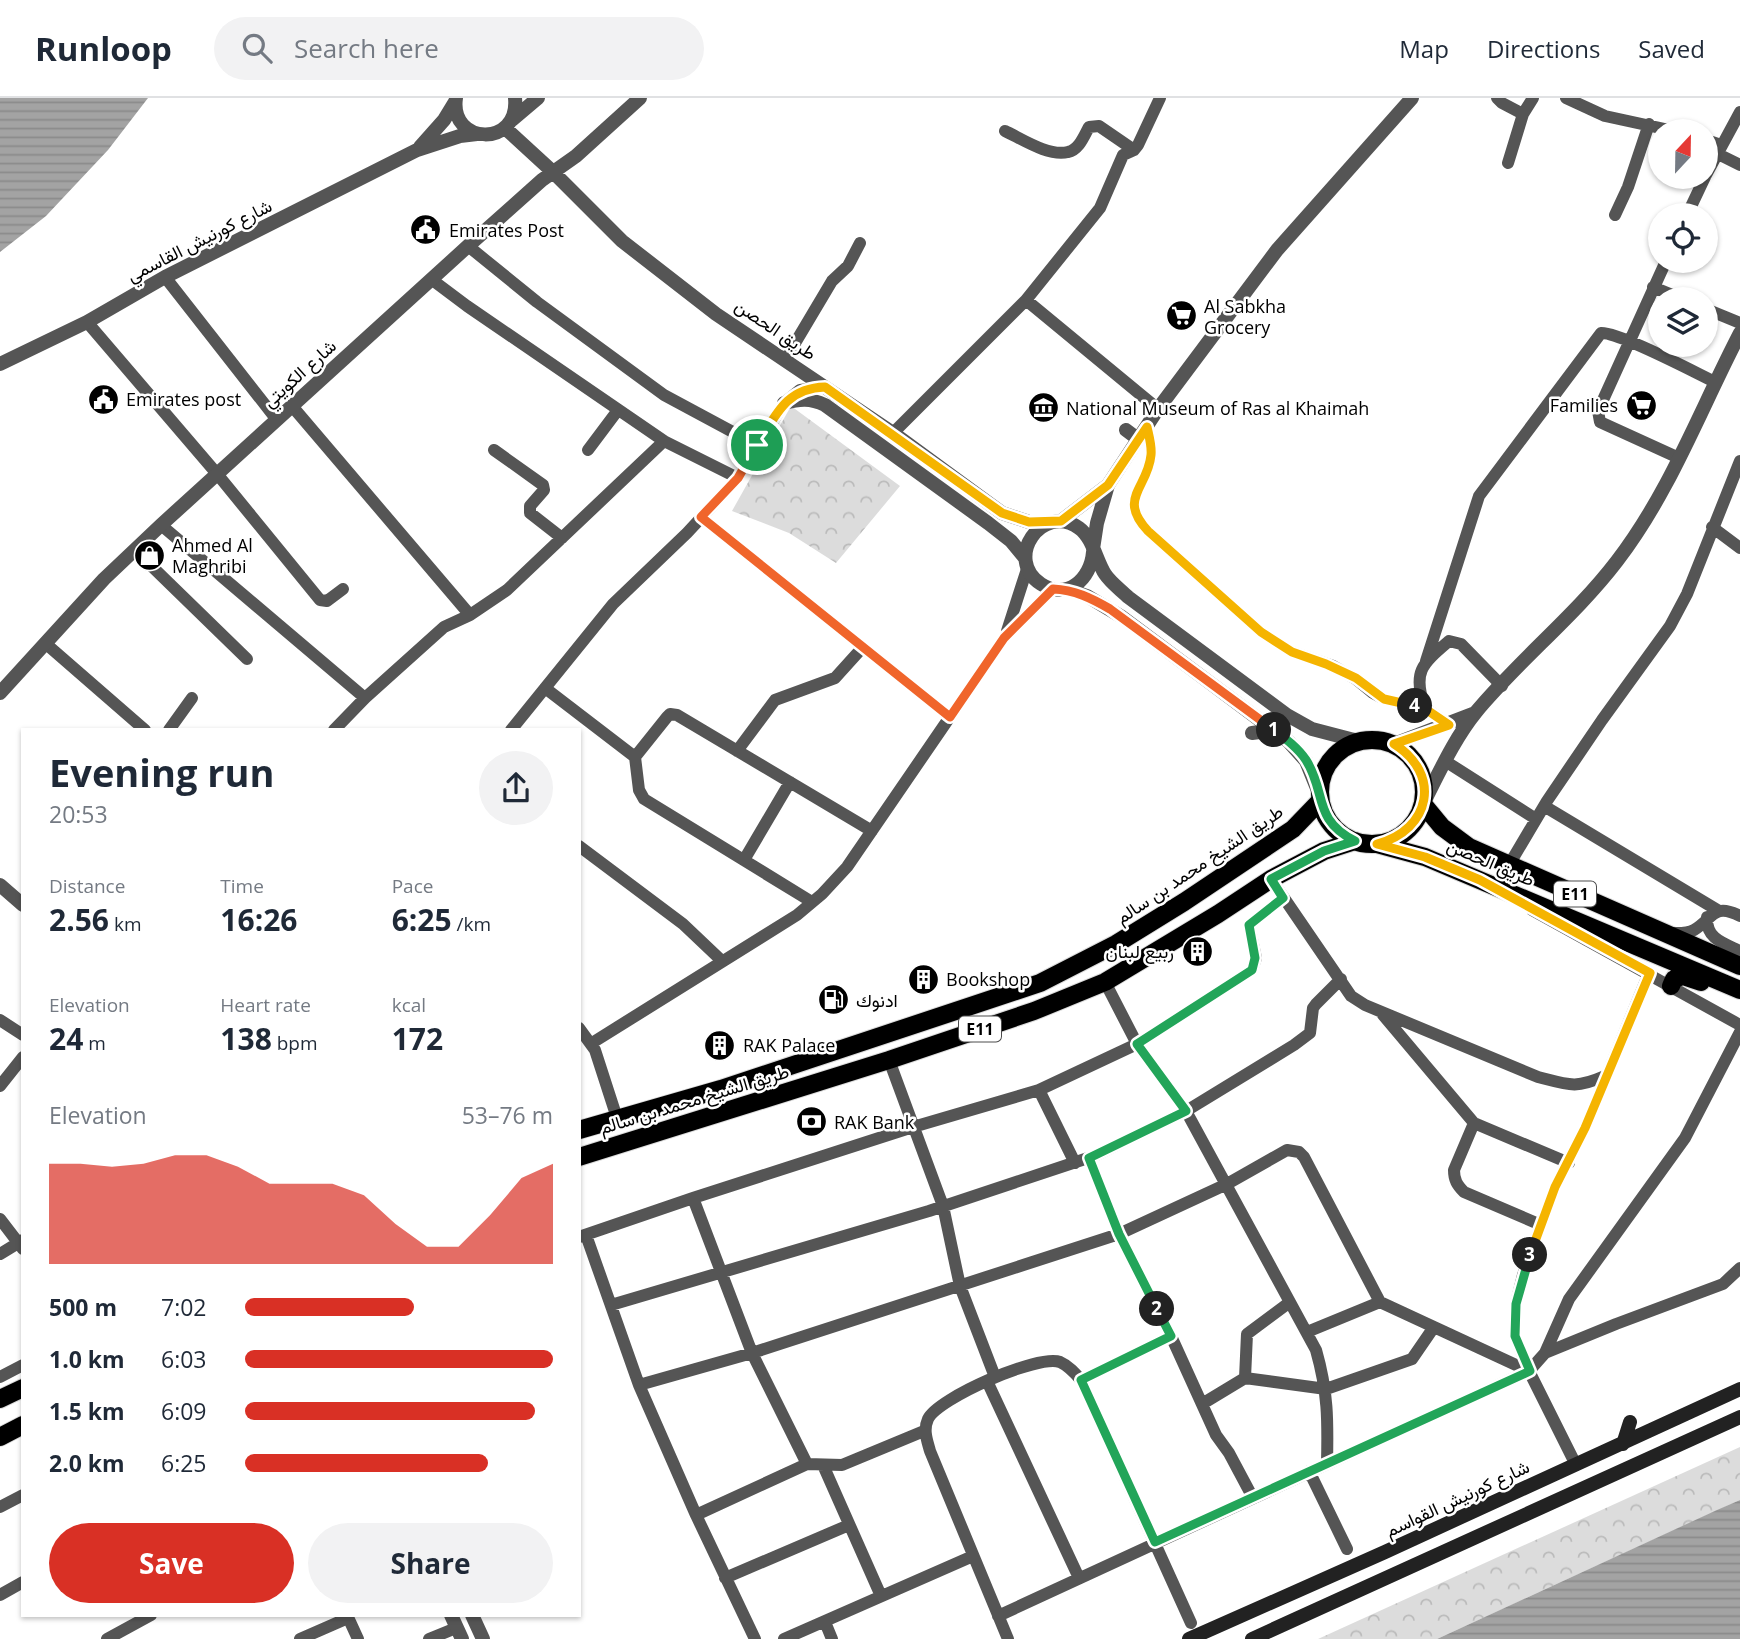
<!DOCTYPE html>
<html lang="en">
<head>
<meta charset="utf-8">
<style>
  body { margin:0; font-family:"Open Sans",Vazirmatn,sans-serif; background:#f2f2f3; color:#1f2937; height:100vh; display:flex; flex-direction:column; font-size:26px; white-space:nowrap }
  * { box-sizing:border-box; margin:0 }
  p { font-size:23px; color:#747a83 }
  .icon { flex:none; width:38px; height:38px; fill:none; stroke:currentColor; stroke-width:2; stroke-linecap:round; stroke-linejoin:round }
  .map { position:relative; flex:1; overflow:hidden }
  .details { position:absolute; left:21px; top:630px; width:560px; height:889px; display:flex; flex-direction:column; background:#fff; border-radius:0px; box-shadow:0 2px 5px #0004 }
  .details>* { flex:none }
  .needle { width:46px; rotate:22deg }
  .tools { position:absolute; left:1648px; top:21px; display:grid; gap:14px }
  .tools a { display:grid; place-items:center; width:70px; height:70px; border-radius:50%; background:#fff; box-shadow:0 2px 5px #0004; font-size:35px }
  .pin { position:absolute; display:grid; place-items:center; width:60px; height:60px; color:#fff; margin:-30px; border:4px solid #fff; border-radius:50%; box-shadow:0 2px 7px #0007 }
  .km { position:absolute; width:35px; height:35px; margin:-18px; border-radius:50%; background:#222; color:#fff; font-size:19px; line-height:35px; text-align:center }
  .round { display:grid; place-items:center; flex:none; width:74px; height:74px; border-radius:37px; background:#f2f2f3 }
  .overview { display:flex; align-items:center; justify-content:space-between; height:119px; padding:0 28px }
  h1 { font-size:38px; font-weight:700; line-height:52px }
  .figures { display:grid; grid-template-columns:repeat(3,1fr); gap:10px; height:119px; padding:7px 28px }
  .figures div { display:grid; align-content:center }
  .figures b { font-size:30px; font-weight:700 }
  .figures small { font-size:19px; font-weight:400 }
  .figures p { font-size:19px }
  .chart { height:196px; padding:14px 28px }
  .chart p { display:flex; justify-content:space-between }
  .chart svg { width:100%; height:126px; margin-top:7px; fill:#d93025; opacity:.7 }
  .button { display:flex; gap:14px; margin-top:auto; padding:14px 28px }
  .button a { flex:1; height:80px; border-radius:42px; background:#d93025; color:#fff; font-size:28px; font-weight:700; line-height:80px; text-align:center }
  .button a+a { background:#f2f2f3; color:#1f2937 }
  ul { padding:0 28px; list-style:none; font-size:23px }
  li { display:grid; grid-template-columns:112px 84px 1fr; align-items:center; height:52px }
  li i { height:18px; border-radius:9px; background:#d93025 }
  header { display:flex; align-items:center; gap:42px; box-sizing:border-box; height:98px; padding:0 35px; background:#fff; border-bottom:2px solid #e0e1e3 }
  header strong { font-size:33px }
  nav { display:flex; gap:38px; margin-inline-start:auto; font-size:24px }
  .search { width:490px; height:63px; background:#f2f2f3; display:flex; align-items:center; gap:18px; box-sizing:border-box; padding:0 24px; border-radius:38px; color:#747a83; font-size:26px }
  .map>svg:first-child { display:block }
  .forest { fill:url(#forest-crowns) }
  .water { fill:url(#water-rules) }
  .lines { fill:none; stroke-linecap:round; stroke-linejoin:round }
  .primary-casing { stroke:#dbdbdb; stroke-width:20 }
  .minor { stroke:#555; stroke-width:12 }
  .tertiary { stroke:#555; stroke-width:14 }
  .secondary { stroke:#222; stroke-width:14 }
  .primary { stroke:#000; stroke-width:18 }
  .split-1-casing { stroke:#fff; stroke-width:14 }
  .split-2-casing { stroke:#fff; stroke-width:14 }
  .split-3-casing { stroke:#fff; stroke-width:14 }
  .split-4-casing { stroke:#fff; stroke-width:14 }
  .split-5-casing { stroke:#fff; stroke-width:14 }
  .split-1 { stroke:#f0652b; stroke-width:9 }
  .split-2 { stroke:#22a559; stroke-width:9 }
  .split-3 { stroke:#22a559; stroke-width:9 }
  .split-4 { stroke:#f5b400; stroke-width:9 }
  .split-5 { stroke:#f5b400; stroke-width:9 }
  .labels { text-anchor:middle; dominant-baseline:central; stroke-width:5; stroke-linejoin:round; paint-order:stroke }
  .shield { fill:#fff; stroke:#4c4c4c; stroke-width:2 }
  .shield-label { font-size:16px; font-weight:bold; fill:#000 }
  .poi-label { font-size:18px; fill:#000; stroke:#fff; text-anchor:start }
  .street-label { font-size:18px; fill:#000; stroke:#fff }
</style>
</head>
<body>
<header>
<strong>Runloop</strong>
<div class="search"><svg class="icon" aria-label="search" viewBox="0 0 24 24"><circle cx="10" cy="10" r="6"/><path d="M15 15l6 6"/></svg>Search here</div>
<nav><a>Map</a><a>Directions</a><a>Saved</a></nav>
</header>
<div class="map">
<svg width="1740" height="1541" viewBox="0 0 1740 1541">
  <defs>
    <pattern id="forest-crowns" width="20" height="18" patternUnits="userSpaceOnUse" patternTransform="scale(1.75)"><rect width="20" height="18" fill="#dcdcdc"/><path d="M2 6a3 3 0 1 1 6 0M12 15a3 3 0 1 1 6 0" fill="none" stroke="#bbb"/></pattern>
    <pattern id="water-rules" width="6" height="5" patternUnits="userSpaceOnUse" patternTransform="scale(1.75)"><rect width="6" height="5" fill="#a3a3a3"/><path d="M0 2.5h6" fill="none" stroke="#8b8b8b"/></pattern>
  </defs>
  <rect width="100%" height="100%" fill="#fff"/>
  <!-- forest -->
  <path class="forest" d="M 791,308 L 900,388 L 836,465 L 789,435 L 732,413 Z
    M 1740,1349 L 1740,1402 L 1437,1541 L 1318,1541 Z"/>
  <!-- water -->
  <path class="water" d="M 0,0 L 148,0 L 108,52 L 46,118 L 0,154 Z
    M 1740,1402 L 1740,1541 L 1437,1541 L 1717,1412 Z"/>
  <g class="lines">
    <defs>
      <path id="primary" d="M1320 694a52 52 0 1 1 104 0a52 52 0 1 1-104 0Z
        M 1423,706 L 1442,729 L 1469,749 L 1740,868
        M 1377,746 L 1425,759 L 1740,892
        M 1671,888 L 1674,881 L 1683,878 L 1701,884
        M 579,1032 L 721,991 L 1040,885 L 1116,846 L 1184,804 L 1293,731 L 1320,703
        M 579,1059 L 889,962 L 1034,913 L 1105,884 L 1218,816 L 1271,781 L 1324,753 L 1355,743
        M 0,1301 L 23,1290
        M 0,1339 L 23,1327"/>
    </defs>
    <!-- primary casing -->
    <use href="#primary" class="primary-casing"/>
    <!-- minor -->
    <path class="minor" d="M 1497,0 L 1502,5 L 1523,16 L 1533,0
      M 1566,0 L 1605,18 L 1674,33
      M 1005,33 C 1022,41 1049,59 1068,54 C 1079,52 1084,38 1089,29 L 1099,28 L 1134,52
      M 1706,42 L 1721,47
      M 1716,55 L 1740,67
      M 1508,65 L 1523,16
      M 1706,77 L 1740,14
      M 1615,117 L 1628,89 L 1649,26
      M 1687,117 L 1705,79
      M 468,148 L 537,204 L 664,297 L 757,347
      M 1666,163 L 1598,313 L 1600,324 L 1679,360
      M 165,179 L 277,322
      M 431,181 L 467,208 L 664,343
      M 1653,189 L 1682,201
      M 1026,202 L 1100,110 L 1123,57 L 1134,52 L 1138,47 L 1160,0
      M 1706,211 L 1740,225
      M 87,224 L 218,377 L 320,502 L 327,503 L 343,491
      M 785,262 L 832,183 L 848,168 L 860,145
      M 292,308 L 470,517
      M 1147,329 C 1148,337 1152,348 1151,357 C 1148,389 1117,400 1148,433 L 1261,534 L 1292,554 L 1333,568 L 1356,581 L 1373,595 L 1384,601 L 1425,610 L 1449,627
      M 893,335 L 1026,202 L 1158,311
      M 494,352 L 543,387 L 544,392 L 530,408 L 530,415 L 562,440
      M 588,352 L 618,312
      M 701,419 L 950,619
      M 161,427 L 365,600
      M 1712,429 L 1740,450
      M 135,452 L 247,561
      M 1007,533 L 1027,471
      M 45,545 L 145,632
      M 1426,563 L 1479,398 L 1601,235 C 1619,234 1694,274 1715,284
      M 545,590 L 635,659 L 667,619 L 670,616 L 677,617 L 872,733
      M 1425,610 C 1412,574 1422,566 1449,543 L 1461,546 L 1502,588
      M 169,632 L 192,600
      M 334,632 L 365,600 L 444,529 L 470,517 L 507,492 L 664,343 L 738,380
      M 511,632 L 613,506 L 687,435 L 738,380 L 784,305 L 800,292 L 825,289
      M 737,653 L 775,602 L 835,580 L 863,549
      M 635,659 L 639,692 L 644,701 L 812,804
      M 1445,663 L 1536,721
      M 1544,708 L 1719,813
      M 579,748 L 683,826 L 722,863
      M 744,762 L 790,684
      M 1509,767 L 1547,703 L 1602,622 L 1670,528 L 1687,496 L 1740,363
      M 1271,781 L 1351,898 L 1365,907 L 1538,979 C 1569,987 1575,991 1605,978
      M 1532,812 L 1740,927
      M 1707,819 C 1706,841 1723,845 1740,853
      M 1670,835 C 1678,835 1687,836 1694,832 C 1713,821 1713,804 1740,818
      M 1105,884 L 1137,946 L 1186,1013 L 1316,1252 C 1328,1294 1328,1322 1327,1366
      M 1383,917 L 1474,1025 L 1569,1065
      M 0,922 L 23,937
      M 579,930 L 595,952 L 617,1020
      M 592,945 L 797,817 L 822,796 L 847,769 L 1004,540 L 1053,491
      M 889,962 L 943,1108 L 960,1188 L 995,1279
      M 0,988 L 23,959
      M 1039,992 L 1075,1065
      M 1474,1025 L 1454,1072 C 1454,1082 1457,1087 1464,1094 L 1541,1127
      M 1089,1060 L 1119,1136 L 1171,1238 L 1216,1337 L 1229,1355 L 1253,1400
      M 693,1100 L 752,1255 L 807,1366
      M 0,1121 L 23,1151
      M 586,1137 L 639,1287 L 696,1417 L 755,1541
      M 579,1139 L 693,1100 L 913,1029 L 1039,992 L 1137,946 L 1252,872 L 1256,860 L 1249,827 L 1283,800
      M 0,1156 L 23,1142
      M 611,1207 L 929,1113 L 1094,1058 L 1186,1013 L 1294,947 L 1310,935 L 1313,910 L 1316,906 L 1341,881
      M 1307,1234 L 1380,1204
      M 1545,1255 L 1569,1201 L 1685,1040 L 1740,934
      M 0,1279 L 23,1267
      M 1245,1280 L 1247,1236 L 1290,1204
      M 1081,1282 L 1171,1238
      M 987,1283 L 1079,1480
      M 639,1287 L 752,1255 L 1119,1136 L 1227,1086 L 1287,1052 L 1299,1054 L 1304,1059 L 1380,1204 L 1529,1273
      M 1202,1306 L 1245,1280 L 1326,1291 L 1412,1261 L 1434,1229
      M 823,1367 L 881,1498
      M 1576,1367 L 1529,1273 L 1515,1238 L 1516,1205 L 1523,1177 L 1555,1089 L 1585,1030 L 1649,875
      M 1309,1373 L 1347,1451
      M 0,1409 L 23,1397
      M 696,1417 L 807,1366 L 842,1367 L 924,1333
      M 725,1480 L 849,1427
      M 0,1497 L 23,1484
      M 347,1517 L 358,1541
      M 998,1518 L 1529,1273 L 1545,1255 L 1616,1226 L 1723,1186 L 1740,1170
      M 825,1524 L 832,1541
      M 107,1541 L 151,1517
      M 300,1541 L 348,1520
      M 429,1541 L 456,1530
      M 784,1541 L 973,1458
      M 1008,1541 L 930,1353 C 927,1342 923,1332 928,1321 C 938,1300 1038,1256 1060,1264 C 1069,1268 1075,1275 1081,1282 L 1191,1525"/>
    <!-- tertiary -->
    <path class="tertiary" d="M 456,0 C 449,47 520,50 515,0
      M 512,22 L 538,0
      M 505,30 L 553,74 L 622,143 L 716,216 L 893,335 L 1002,415 L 1029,424 L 1050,424
      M 420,49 L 444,22 L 455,4
      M 0,266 L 87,224 L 165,179 L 417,52 L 460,38 L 477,36
      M 784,305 C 800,301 810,300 825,307 L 988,425 L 1011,443 L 1025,460
      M 1126,332 L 1138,341
      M 1061,423 L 1108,387
      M 1093,451 L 1097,425 L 1108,387 L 1158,311 L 1277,152 L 1412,0
      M 1093,454 C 1091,481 1067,503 1041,486 C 1003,461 1042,404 1079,430 C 1093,440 1096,462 1105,476 C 1111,485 1121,492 1128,499 L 1287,617 L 1312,631 L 1358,643
      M 1067,491 L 1087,498 L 1122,519 L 1289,644 L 1306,663 L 1319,695
      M 0,595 L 104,481 L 161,427 L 468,148 L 542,82 L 576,58 L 640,0
      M 1252,635 L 1275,632
      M 1394,646 L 1475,615
      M 1423,706 C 1439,675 1454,641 1476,614 C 1520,561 1575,518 1617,463 C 1670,394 1700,312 1740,235
      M 0,787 L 23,807
      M 451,1517 L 462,1541
      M 472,1517 L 483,1541"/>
    <!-- secondary -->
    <path class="secondary" d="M 1623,1346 L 1630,1324
      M 1189,1541 L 1385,1454 L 1740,1291
      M 1252,1541 L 1740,1319"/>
    <!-- primary -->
    <use href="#primary" class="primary"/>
  </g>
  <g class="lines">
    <defs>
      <path id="split-1" d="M 757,347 L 738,380 L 701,419 L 950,619 L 1004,540 L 1053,491 C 1075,492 1091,500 1110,511 L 1274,632"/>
      <path id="split-2" d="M 1157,1211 L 1119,1136 L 1089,1060 L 1186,1013 L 1137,946 L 1252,872 L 1255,860 L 1249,827 L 1283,800 L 1271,781 L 1324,753 L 1355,743 C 1312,721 1327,695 1306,662 C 1298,650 1286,641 1274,632"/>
      <path id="split-3" d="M 1157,1211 L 1171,1238 L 1081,1282 L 1155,1444 L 1530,1273 L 1515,1238 L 1516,1206 L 1530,1157"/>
      <path id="split-4" d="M 1415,608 L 1424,610 L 1449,627 L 1394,646 C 1442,676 1431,732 1377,746 L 1425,759 L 1480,782 L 1650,875 L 1585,1030 L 1555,1089 L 1530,1157"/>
      <path id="split-5" d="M 757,347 C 776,317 786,290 825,289 L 1002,415 L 1029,424 L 1061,423 L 1108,387 L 1147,329 C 1149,338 1152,348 1151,357 C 1148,390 1117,400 1148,433 L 1261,534 L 1292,554 L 1326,566 L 1356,580 L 1384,601 L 1415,608"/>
    </defs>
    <!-- split-1 casing -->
    <use href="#split-1" class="split-1-casing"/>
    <!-- split-2 casing -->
    <use href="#split-2" class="split-2-casing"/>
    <!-- split-3 casing -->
    <use href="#split-3" class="split-3-casing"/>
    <!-- split-4 casing -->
    <use href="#split-4" class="split-4-casing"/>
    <!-- split-5 casing -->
    <use href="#split-5" class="split-5-casing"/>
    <!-- split-1 -->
    <use href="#split-1" class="split-1"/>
    <!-- split-2 -->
    <use href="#split-2" class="split-2"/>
    <!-- split-3 -->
    <use href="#split-3" class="split-3"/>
    <!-- split-4 -->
    <use href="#split-4" class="split-4"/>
    <!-- split-5 -->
    <use href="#split-5" class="split-5"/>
  </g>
  <!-- icons -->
  <defs>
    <symbol id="civic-disc" viewBox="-11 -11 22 22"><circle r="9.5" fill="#000" stroke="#fff"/><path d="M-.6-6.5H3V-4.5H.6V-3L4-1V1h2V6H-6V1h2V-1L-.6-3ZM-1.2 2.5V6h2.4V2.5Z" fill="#fff"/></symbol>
    <symbol id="supermarket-disc" viewBox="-11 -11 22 22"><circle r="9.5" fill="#000" stroke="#fff"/><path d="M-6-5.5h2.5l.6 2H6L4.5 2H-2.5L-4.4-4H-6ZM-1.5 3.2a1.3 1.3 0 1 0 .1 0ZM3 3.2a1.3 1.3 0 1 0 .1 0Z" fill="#fff"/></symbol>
    <symbol id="museum-disc" viewBox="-11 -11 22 22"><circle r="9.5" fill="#000" stroke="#fff"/><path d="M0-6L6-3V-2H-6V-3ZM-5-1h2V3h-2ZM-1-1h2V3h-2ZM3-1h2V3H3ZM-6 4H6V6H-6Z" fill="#fff"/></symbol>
    <symbol id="shop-disc" viewBox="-11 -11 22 22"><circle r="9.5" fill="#000" stroke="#fff"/><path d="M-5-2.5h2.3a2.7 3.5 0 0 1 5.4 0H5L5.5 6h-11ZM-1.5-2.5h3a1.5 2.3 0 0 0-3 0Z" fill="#fff"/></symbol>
    <symbol id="building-disc" viewBox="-11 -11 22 22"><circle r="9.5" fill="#000" stroke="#fff"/><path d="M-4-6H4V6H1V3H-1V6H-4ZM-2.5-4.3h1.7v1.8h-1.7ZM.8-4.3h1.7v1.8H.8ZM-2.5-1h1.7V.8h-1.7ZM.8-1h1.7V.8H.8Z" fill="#fff"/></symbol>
    <symbol id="fuel-disc" viewBox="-11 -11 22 22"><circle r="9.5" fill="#000" stroke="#fff"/><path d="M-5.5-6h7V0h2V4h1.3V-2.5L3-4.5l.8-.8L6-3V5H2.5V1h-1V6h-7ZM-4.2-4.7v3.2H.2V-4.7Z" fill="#fff"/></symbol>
    <symbol id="bank-disc" viewBox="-11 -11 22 22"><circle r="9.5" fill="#000" stroke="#fff"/><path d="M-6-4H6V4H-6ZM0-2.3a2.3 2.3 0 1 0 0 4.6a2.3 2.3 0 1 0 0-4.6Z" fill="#fff"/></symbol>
  </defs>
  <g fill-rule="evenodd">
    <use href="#civic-disc" x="408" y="114" width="35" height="35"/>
    <use href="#supermarket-disc" x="1164" y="200" width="35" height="35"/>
    <use href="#civic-disc" x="86" y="284" width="35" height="35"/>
    <use href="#supermarket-disc" x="1624" y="290" width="35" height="35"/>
    <use href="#museum-disc" x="1026" y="292" width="35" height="35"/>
    <use href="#shop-disc" x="132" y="440" width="35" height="35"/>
    <use href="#building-disc" x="1180" y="836" width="35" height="35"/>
    <use href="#building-disc" x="906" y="864" width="35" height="35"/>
    <use href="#fuel-disc" x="816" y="884" width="35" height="35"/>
    <use href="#building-disc" x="702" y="930" width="35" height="35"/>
    <use href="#bank-disc" x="794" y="1006" width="35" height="35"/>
  </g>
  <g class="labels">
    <!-- shield labels -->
    <g class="shield">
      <rect x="1554" y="783.5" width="42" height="25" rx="5"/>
      <rect x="959" y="918.5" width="42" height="25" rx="5"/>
    </g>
    <g class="shield-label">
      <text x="1575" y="796">E11</text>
      <text x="980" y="931">E11</text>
    </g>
    <!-- poi labels -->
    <g class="poi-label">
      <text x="449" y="132">Emirates Post</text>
      <text x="1204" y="208">Al Sabkha<tspan x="1204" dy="21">Grocery</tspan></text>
      <text x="126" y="301">Emirates post</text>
      <text x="1618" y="307" text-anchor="end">Families</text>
      <text x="1066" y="310">National Museum of Ras al Khaimah</text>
      <text x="172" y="447">Ahmed Al<tspan x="172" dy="21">Maghribi</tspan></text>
      <text x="1174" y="853" text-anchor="end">ربيع لبنان</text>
      <text x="946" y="881">Bookshop</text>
      <text x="856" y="902">ادنوك</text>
      <text x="743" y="947">RAK Palace</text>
      <text x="834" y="1024">RAK Bank</text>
    </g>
    <!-- street labels -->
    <g class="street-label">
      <text transform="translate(199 142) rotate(-27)">شارع كورنيش القاسمي</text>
      <text transform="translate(776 231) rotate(34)">طريق الحصن</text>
      <text transform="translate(299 275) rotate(-42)">شارع الكويتي</text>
      <text transform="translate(1491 764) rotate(23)">طريق الحصن</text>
      <text transform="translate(1199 766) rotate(-34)">طريق الشيخ محمد بن سالم</text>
      <text transform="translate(694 1001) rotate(-17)">طريق الشيخ محمد بن سالم</text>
      <text transform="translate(1457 1400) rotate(-25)">شارع كورنيش القواسم</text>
    </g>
  </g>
</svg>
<div class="tools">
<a><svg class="needle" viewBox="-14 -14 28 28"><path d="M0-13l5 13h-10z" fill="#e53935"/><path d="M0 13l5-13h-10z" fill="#747a83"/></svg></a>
<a><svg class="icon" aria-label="locate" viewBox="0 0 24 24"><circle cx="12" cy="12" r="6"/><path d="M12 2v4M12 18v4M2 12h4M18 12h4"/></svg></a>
<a><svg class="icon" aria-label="layers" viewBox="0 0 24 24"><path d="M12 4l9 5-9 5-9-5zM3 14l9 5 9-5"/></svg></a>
</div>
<div class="pin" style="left:757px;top:347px;background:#1e9e55"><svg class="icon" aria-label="arrive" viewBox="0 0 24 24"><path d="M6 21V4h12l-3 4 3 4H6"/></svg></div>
<b class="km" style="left:1274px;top:632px">1</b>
<b class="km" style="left:1157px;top:1211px">2</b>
<b class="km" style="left:1530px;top:1157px">3</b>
<b class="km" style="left:1415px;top:608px">4</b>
<section class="details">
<div class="overview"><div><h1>Evening run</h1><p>20:53</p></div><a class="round"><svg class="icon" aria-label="share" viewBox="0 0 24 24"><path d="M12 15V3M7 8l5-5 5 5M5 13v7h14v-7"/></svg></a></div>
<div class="figures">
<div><p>Distance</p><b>2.56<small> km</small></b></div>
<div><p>Time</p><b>16:26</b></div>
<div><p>Pace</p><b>6:25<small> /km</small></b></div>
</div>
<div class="figures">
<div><p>Elevation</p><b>24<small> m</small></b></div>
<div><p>Heart rate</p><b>138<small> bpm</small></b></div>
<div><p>kcal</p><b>172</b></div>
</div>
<div class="chart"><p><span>Elevation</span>53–76 m</p>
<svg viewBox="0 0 160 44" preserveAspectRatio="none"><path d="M0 44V9L10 9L20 10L30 9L40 6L50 6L60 10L70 16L80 16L90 16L100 20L110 30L120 38L130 38L140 27L150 14L160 9V44z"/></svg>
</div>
<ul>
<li><b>500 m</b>7:02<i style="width:55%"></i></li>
<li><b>1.0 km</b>6:03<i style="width:100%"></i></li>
<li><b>1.5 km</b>6:09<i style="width:94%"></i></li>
<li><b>2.0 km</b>6:25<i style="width:79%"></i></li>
</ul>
<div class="button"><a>Save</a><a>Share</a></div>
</section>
</div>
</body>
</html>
